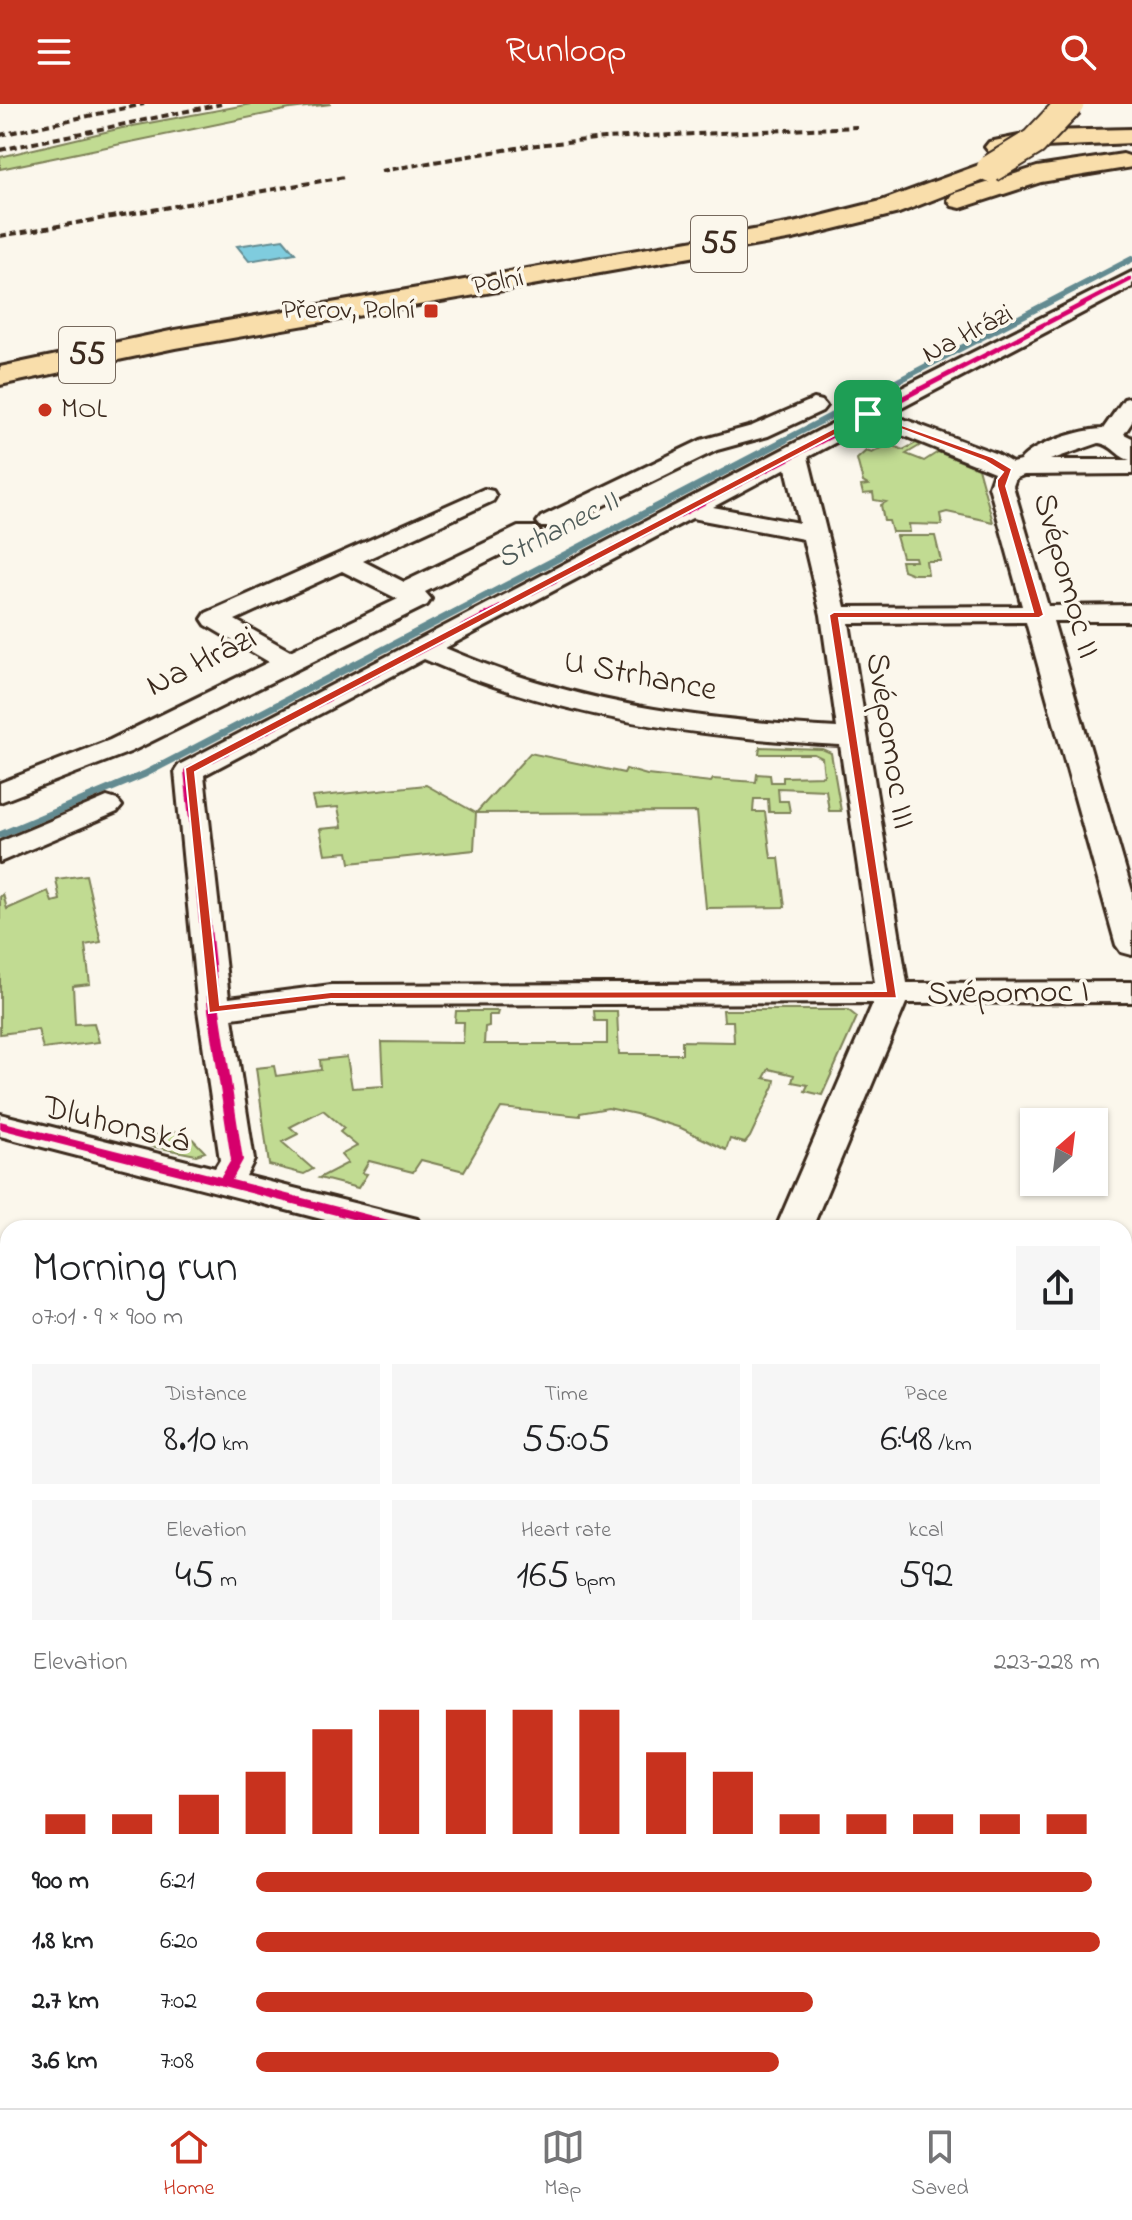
<!DOCTYPE html>
<html lang="en">
<head>
<meta charset="utf-8">
<style>
  body { margin:0; font-family:"Indie Flower",sans-serif; background:#f6f6f6; color:#202124; height:100vh; display:flex; flex-direction:column; font-size:30px; white-space:nowrap }
  * { box-sizing:border-box; margin:0 }
  p { font-size:26px; color:#757577 }
  .icon { flex:none; width:44px; height:44px; fill:none; stroke:currentColor; stroke-width:2; stroke-linecap:round; stroke-linejoin:round }
  .map { position:relative; flex:1; overflow:hidden }
  .drawer { position:absolute; left:0px; top:1116px; width:1132px; height:888px; display:flex; flex-direction:column; background:#fff; border-radius:24px 24px 0 0; box-shadow:0 2px 6px #0004 }
  .drawer>* { flex:none }
  .needle { width:52px; rotate:28deg }
  .fabs { position:absolute; left:1020px; top:1004px; display:grid; gap:16px }
  .fabs a { display:grid; place-items:center; width:88px; height:88px; border-radius:0px; background:#fff; box-shadow:0 2px 6px #0004; font-size:40px }
  .pin { position:absolute; display:grid; place-items:center; width:68px; height:68px; color:#fff; margin:-34px; border-radius:16px; box-shadow:0 4px 12px #0006 }
  .round { display:grid; place-items:center; flex:none; width:84px; height:84px; border-radius:0px; background:#f6f6f6 }
  .summary { display:flex; align-items:center; justify-content:space-between; height:136px; padding:0 32px }
  h1 { font-size:44px; font-weight:600; line-height:60px }
  .figures { display:grid; grid-template-columns:repeat(3,1fr); gap:12px; height:136px; padding:8px 32px }
  .figures div { display:grid; align-content:center; border-radius:0px; background:#f6f6f6; text-align:center }
  .figures b { font-size:40px; font-weight:600 }
  .figures small { font-size:22px; font-weight:400 }
  .figures p { font-size:22px }
  .chart { height:224px; padding:16px 32px }
  .chart p { display:flex; justify-content:space-between }
  .chart svg { width:100%; height:144px; margin-top:8px; stroke:#c8321e; stroke-width:6 }
  ul { padding:0 32px; list-style:none; font-size:26px }
  li { display:grid; grid-template-columns:128px 96px 1fr; align-items:center; height:60px }
  li i { height:20px; border-radius:10px; background:#c8321e }
  header { display:flex; justify-content:space-between; align-items:center; height:104px; padding:0 32px; background:#c8321e; color:#fff; font-size:36px; font-weight:600 }
  .tabs { display:flex; justify-content:space-around; align-items:center; height:112px; border-top:2px solid #e0e0e0; background:#fff; font-size:22px; color:#757577 }
  .tabs a { display:grid; justify-items:center; gap:4px }
  .tabs .on { color:#c8321e }
  .map>svg:first-child { display:block }
  .green { fill:#c1db92; stroke:#7e8258; stroke-width:2 }
  .water { fill:#7fccde; stroke:#648b91; stroke-width:2 }
  .lines { fill:none; stroke-linecap:round; stroke-linejoin:round }
  .stream-far1 { stroke:#648b91; stroke-width:6 }
  .stream { stroke:#648b91; stroke-width:7 }
  .minor-casing { stroke:#3b2a1e; stroke-width:6 }
  .primary-casing { stroke:#3b2a1e; stroke-width:6 }
  .minor { fill:#fbf7ec; fill-rule:evenodd }
  .primary { fill:#f9deab; fill-rule:evenodd }
  .rail { stroke:#3b2a1e; stroke-width:4; stroke-dasharray:7 4; stroke-linecap:butt }
  .primary-bridge-casing { stroke:#3b2a1e; stroke-width:31; stroke-linecap:butt }
  .primary-bridge { stroke:#f9deab; stroke-width:27 }
  .cycleway-casing { stroke:#fbf7ec; stroke-width:5 }
  .cycleway { fill:#d6006c; fill-rule:evenodd }
  .route { fill:#c8321e; stroke:#fff; stroke-width:2; fill-rule:evenodd }
  .poi-dot { fill:#c8321e; stroke:#fbf7ec; stroke-width:3 }
  .labels { text-anchor:middle; dominant-baseline:central; stroke-width:7; stroke-linejoin:round; paint-order:stroke }
  .far-street-label { font-size:28px; fill:#3b2a1e; stroke:#fbf7ec }
  .far-poi-label { font-size:28px; fill:#3b2a1e; stroke:#fbf7ec; text-anchor:end }
  .far-water-label { font-size:30px; font-style:italic; fill:#4f5b58; stroke:#fbf7ec }
  .shield { fill:#fbf7ec; stroke:#75685c; stroke-width:2 }
  .shield-label { font-size:32px; font-weight:bold; fill:#3b2a1e }
  .street-label { font-size:34px; fill:#3b2a1e; stroke:#fbf7ec }
</style>
</head>
<body>
<header><svg class="icon" aria-label="menu" viewBox="0 0 24 24"><path d="M4 6h16M4 12h16M4 18h16"/></svg>Runloop<svg class="icon" aria-label="search" viewBox="0 0 24 24"><circle cx="10" cy="10" r="6"/><path d="M15 15l6 6"/></svg></header>
<div class="map">
<svg width="1132" height="2004" viewBox="0 0 1132 2004">
  <rect width="100%" height="100%" fill="#fbf7ec"/>
  <filter id="ink" filterUnits="userSpaceOnUse"><feTurbulence type="fractalNoise" baseFrequency=".0125" numOctaves="2"/><feDisplacementMap in="SourceGraphic" scale="16" xChannelSelector="R" yChannelSelector="G"/><feConvolveMatrix kernelMatrix="1 2 1 2 8 2 1 2 1" color-interpolation-filters="sRGB"/></filter>
  <g filter="url(#ink)">
    <!-- green -->
    <path class="green" d="M 251,0 L 331,0 L 290,5 L 0,65 L 0,53 L 122,24 Z
      M 916,339 L 921,341 L 906,350 L 924,357 L 938,348 L 978,364 L 993,418 L 947,408 L 940,410 L 942,421 L 909,420 L 910,428 L 892,428 L 889,417 L 884,417 L 881,401 L 886,398 L 874,396 L 873,389 L 863,390 L 861,382 L 868,381 L 863,378 L 857,355 L 866,347 L 872,349 L 889,340 L 903,346 Z
      M 896,432 L 935,432 L 941,457 L 926,457 L 928,470 L 913,470 L 903,466 L 901,457 L 916,457 L 915,453 L 902,453 Z
      M 760,643 L 822,645 L 831,649 L 841,707 L 829,707 L 826,686 L 778,684 L 779,697 L 788,697 L 790,708 L 769,708 L 768,695 L 754,695 L 753,708 L 765,708 L 771,754 L 779,754 L 785,803 L 706,804 L 697,708 L 476,709 L 474,746 L 350,759 L 348,748 L 325,750 L 320,725 L 342,723 L 338,703 L 315,705 L 312,693 L 426,681 L 476,709 L 530,649 L 624,669 L 626,665 L 647,671 L 711,678 L 713,675 L 756,678 L 757,670 L 770,671 L 771,678 L 783,678 L 783,673 L 824,672 L 822,654 L 814,650 L 759,650 Z
      M 86,771 L 101,838 L 85,841 L 90,880 L 73,882 L 75,920 L 94,919 L 99,938 L 43,945 L 38,925 L 0,930 L 0,793 L 3,790 L 7,805 L 48,787 L 52,798 L 60,796 L 56,775 Z
      M 723,906 L 848,906 L 857,913 L 822,991 L 805,987 L 808,981 L 792,978 L 794,971 L 769,965 L 764,974 L 775,976 L 774,982 L 750,1033 L 745,1039 L 730,1035 L 726,1046 L 681,1024 L 636,1010 L 608,1004 L 580,1009 L 580,1012 L 501,1004 L 464,1067 L 421,1056 L 413,1068 L 369,1057 L 362,1069 L 367,1070 L 358,1084 L 319,1074 L 348,1059 L 341,1051 L 357,1042 L 340,1028 L 344,1024 L 323,1006 L 290,1023 L 298,1030 L 282,1038 L 313,1065 L 304,1070 L 269,1061 L 256,964 L 274,962 L 276,972 L 321,966 L 320,956 L 347,953 L 352,984 L 384,982 L 382,938 L 463,939 L 464,918 L 455,918 L 456,907 L 498,907 L 497,911 L 489,911 L 489,922 L 485,923 L 484,940 L 607,940 L 607,917 L 595,917 L 594,907 L 617,907 L 619,950 L 682,950 L 682,937 L 734,938 L 733,917 L 724,917 Z
      M 185,1027 L 205,1048 L 196,1051 L 150,1042 L 149,1031 Z
      M 1132,1862 L 1132,2004 L 834,2004 L 850,1996 L 1124,1996 L 1124,1866 Z"/>
    <!-- water -->
    <path class="water" d="M 283,135 L 295,149 L 249,157 L 237,142 Z"/>
    <g class="lines">
      <!-- stream-far1 -->
      <path class="stream-far1" d="M 781,338 L 1132,155"/>
      <!-- stream -->
      <path class="stream" d="M 0,731 L 145,670 L 785,336"/>
      <defs>
        <path id="minor" d="M 1132,168 L 1132,183 L 890,310 L 997,350 L 1012,359 L 1020,357 C 1031,340 1083,325 1103,325 L 1124,295 L 1132,293 L 1132,318 L 1124,330 L 1132,334 L 1132,370 L 1024,371 L 1016,374 L 1013,382 L 1048,502 L 1132,501 L 1132,517 L 1053,517 L 1132,787 L 1132,851 L 1121,848 L 1116,841 L 1026,518 L 849,519 L 907,879 L 1132,878 L 1132,898 L 906,899 L 812,1124 L 776,1124 L 873,899 L 331,901 L 232,914 L 254,1056 L 246,1072 L 417,1115 L 422,1124 L 356,1124 L 0,1032 L 0,1010 L 215,1064 L 220,1056 L 198,906 L 175,667 L 179,661 L 860,305 ZM 872,319 L 994,368 L 989,382 L 1022,502 L 845,503 L 808,353 ZM 1099,339 C 1114,341 1117,353 1130,356 L 1050,356 ZM 786,364 L 799,419 L 713,403 ZM 692,414 L 803,435 L 821,511 L 837,624 C 698,616 574,600 445,544 ZM 424,555 C 558,614 695,633 840,641 L 875,879 L 331,881 L 229,894 L 204,671 Z
          M 814,295 L 822,297 L 826,302 L 822,307 L 768,332 L 717,346 L 559,423 L 541,423 L 537,418 L 541,413 L 701,336 L 752,322 Z
          M 484,385 L 493,387 L 496,392 L 493,397 L 363,457 L 404,478 L 518,423 L 536,423 L 540,428 L 536,433 L 425,488 L 431,495 L 427,501 L 130,648 L 0,698 L 0,679 L 110,636 L 269,558 L 206,521 L 202,515 L 206,509 ZM 342,467 L 398,495 L 290,547 L 235,516 Z
          M 107,693 L 117,696 L 122,702 L 117,708 L 0,758 L 0,738 Z
          M 1124,1216 L 1132,1218 L 1132,1246 L 1124,1244 Z
          M 8,1564 L 8,1601 L 0,1604 L 0,1567 Z
          M 1132,1810 L 1132,1852 L 1124,1855 L 1124,1813 Z
          M 282,1996 L 333,1996 L 337,2004 L 286,2004 Z
          M 743,1996 L 804,1996 L 800,2004 L 739,2004 Z"/>
        <path id="primary" d="M 1132,25 L 1132,39 L 1044,43 L 998,51 L 989,48 L 985,43 L 989,38 L 1044,27 Z
          M 1123,50 L 1132,53 L 1132,63 L 1041,78 L 961,104 L 952,102 L 948,96 L 952,90 L 1037,63 Z
          M 990,57 L 999,60 L 1003,65 L 999,70 L 899,109 L 793,135 L 175,244 L 0,281 L 0,263 L 175,226 L 793,119 L 881,97 Z"/>
      </defs>
      <!-- minor casing -->
      <use href="#minor" class="minor-casing"/>
      <!-- primary casing -->
      <use href="#primary" class="primary-casing"/>
      <!-- minor -->
      <use href="#minor" class="minor"/>
      <!-- primary -->
      <use href="#primary" class="primary"/>
      <!-- rail -->
      <path class="rail" d="M 0,31 L 144,0
        M 0,46 L 221,0
        M 381,67 L 528,42 L 604,34 L 857,23
        M 0,132 L 345,73"/>
      <defs>
        <path id="primary-bridge" d="M 990,65 L 1034,38 L 1070,0"/>
      </defs>
      <!-- primary-bridge casing -->
      <use href="#primary-bridge" class="primary-bridge-casing"/>
      <!-- primary-bridge -->
      <use href="#primary-bridge" class="primary-bridge"/>
      <defs>
        <path id="cycleway" d="M 1132,172 L 1132,177 L 194,668 L 220,906 L 243,1056 L 232,1076 L 404,1120 L 410,1124 L 387,1124 L 0,1025 L 0,1017 L 221,1073 L 231,1056 L 208,906 L 184,667 L 185,665 Z"/>
      </defs>
      <!-- cycleway casing -->
      <use href="#cycleway" class="cycleway-casing"/>
      <!-- cycleway -->
      <use href="#cycleway" class="cycleway"/>
    </g>
  </g>
  <!-- route -->
  <path class="route" d="M 865,308 L 992,353 L 1012,365 L 1006,382 L 1044,511 L 1039,514 L 839,514 L 897,894 L 331,895 L 209,909 L 185,664 ZM 869,313 L 985,357 L 1003,368 L 997,376 L 997,382 L 1033,508 L 834,508 L 829,511 L 886,887 L 331,888 L 220,901 L 195,668 Z"/>
  <!-- markers -->
  <g class="poi-dot">
    <rect x="423" y="199" width="16" height="16" rx="4"/>
    <circle cx="45" cy="306" r="8"/>
  </g>
  <g class="labels">
    <!-- far-street labels -->
    <g class="far-street-label">
      <text transform="translate(498 179) rotate(-10)">Polní</text>
      <text transform="translate(968 231) rotate(-27)">Na Hrázi</text>
    </g>
    <!-- far-poi labels -->
    <g class="far-poi-label">
      <text x="415" y="207">Přerov, Polní</text>
      <text x="61" y="306" text-anchor="start">MOL</text>
    </g>
    <!-- far-water labels -->
    <g class="far-water-label">
      <text transform="translate(558 427) rotate(-28)">Strhanec II</text>
    </g>
    <!-- shield labels -->
    <g class="shield">
      <rect x="691" y="112" width="56" height="56" rx="6"/>
      <rect x="59" y="223" width="56" height="56" rx="6"/>
    </g>
    <g class="shield-label">
      <text x="719" y="140">55</text>
      <text x="87" y="251">55</text>
    </g>
    <!-- street labels -->
    <g class="street-label">
      <text transform="translate(1065 472) rotate(74)">Svépomoc II</text>
      <text transform="translate(202 559) rotate(-26)">Na Hrázi</text>
      <text transform="translate(640 573) rotate(11)">U Strhance</text>
      <text transform="translate(889 637) rotate(81)">Svépomoc III</text>
      <text transform="translate(1008 890) rotate(-1)">Svépomoc I</text>
      <text transform="translate(116 1022) rotate(14)">Dluhonská</text>
    </g>
  </g>
</svg>
<div class="fabs">
<a><svg class="needle" viewBox="-14 -14 28 28"><path d="M0-13l5 13h-10z" fill="#e53935"/><path d="M0 13l5-13h-10z" fill="#757577"/></svg></a>
</div>
<div class="pin" style="left:868px;top:310px;background:#1e9e55"><svg class="icon" aria-label="arrive" viewBox="0 0 24 24"><path d="M6 21V4h12l-3 4 3 4H6"/></svg></div>
<section class="drawer">
<div class="summary"><div><h1>Morning run</h1><p>07:01 · 9 × 900 m</p></div><a class="round"><svg class="icon" aria-label="share" viewBox="0 0 24 24"><path d="M12 15V3M7 8l5-5 5 5M5 13v7h14v-7"/></svg></a></div>
<div class="figures">
<div><p>Distance</p><b>8.10<small> km</small></b></div>
<div><p>Time</p><b>55:05</b></div>
<div><p>Pace</p><b>6:48<small> /km</small></b></div>
</div>
<div class="figures">
<div><p>Elevation</p><b>45<small> m</small></b></div>
<div><p>Heart rate</p><b>165<small> bpm</small></b></div>
<div><p>kcal</p><b>592</b></div>
</div>
<div class="chart"><p><span>Elevation</span>223–228 m</p>
<svg viewBox="0 0 160 44" preserveAspectRatio="none"><path d="M5 44V38M15 44V38M25 44V32M35 44V25M45 44V12M55 44V6M65 44V6M75 44V6M85 44V6M95 44V19M105 44V25M115 44V38M125 44V38M135 44V38M145 44V38M155 44V38"/></svg>
</div>
<ul>
<li><b>900 m</b>6:21<i style="width:99%"></i></li>
<li><b>1.8 km</b>6:20<i style="width:100%"></i></li>
<li><b>2.7 km</b>7:02<i style="width:66%"></i></li>
<li><b>3.6 km</b>7:08<i style="width:62%"></i></li>
</ul>
</section>
</div>
<nav class="tabs">
<a class="on"><svg class="icon" aria-label="home" viewBox="0 0 24 24"><path d="M3 11l9-7 9 7M6 9v11h12V9"/></svg>Home</a>
<a><svg class="icon" aria-label="map" viewBox="0 0 24 24"><path d="M3 6l6-2 6 2 6-2v14l-6 2-6-2-6 2zM9 4v14M15 6v14"/></svg>Map</a>
<a><svg class="icon" aria-label="saved" viewBox="0 0 24 24"><path d="M7 4h10v16l-5-4-5 4z"/></svg>Saved</a>
</nav>
</body>
</html>
